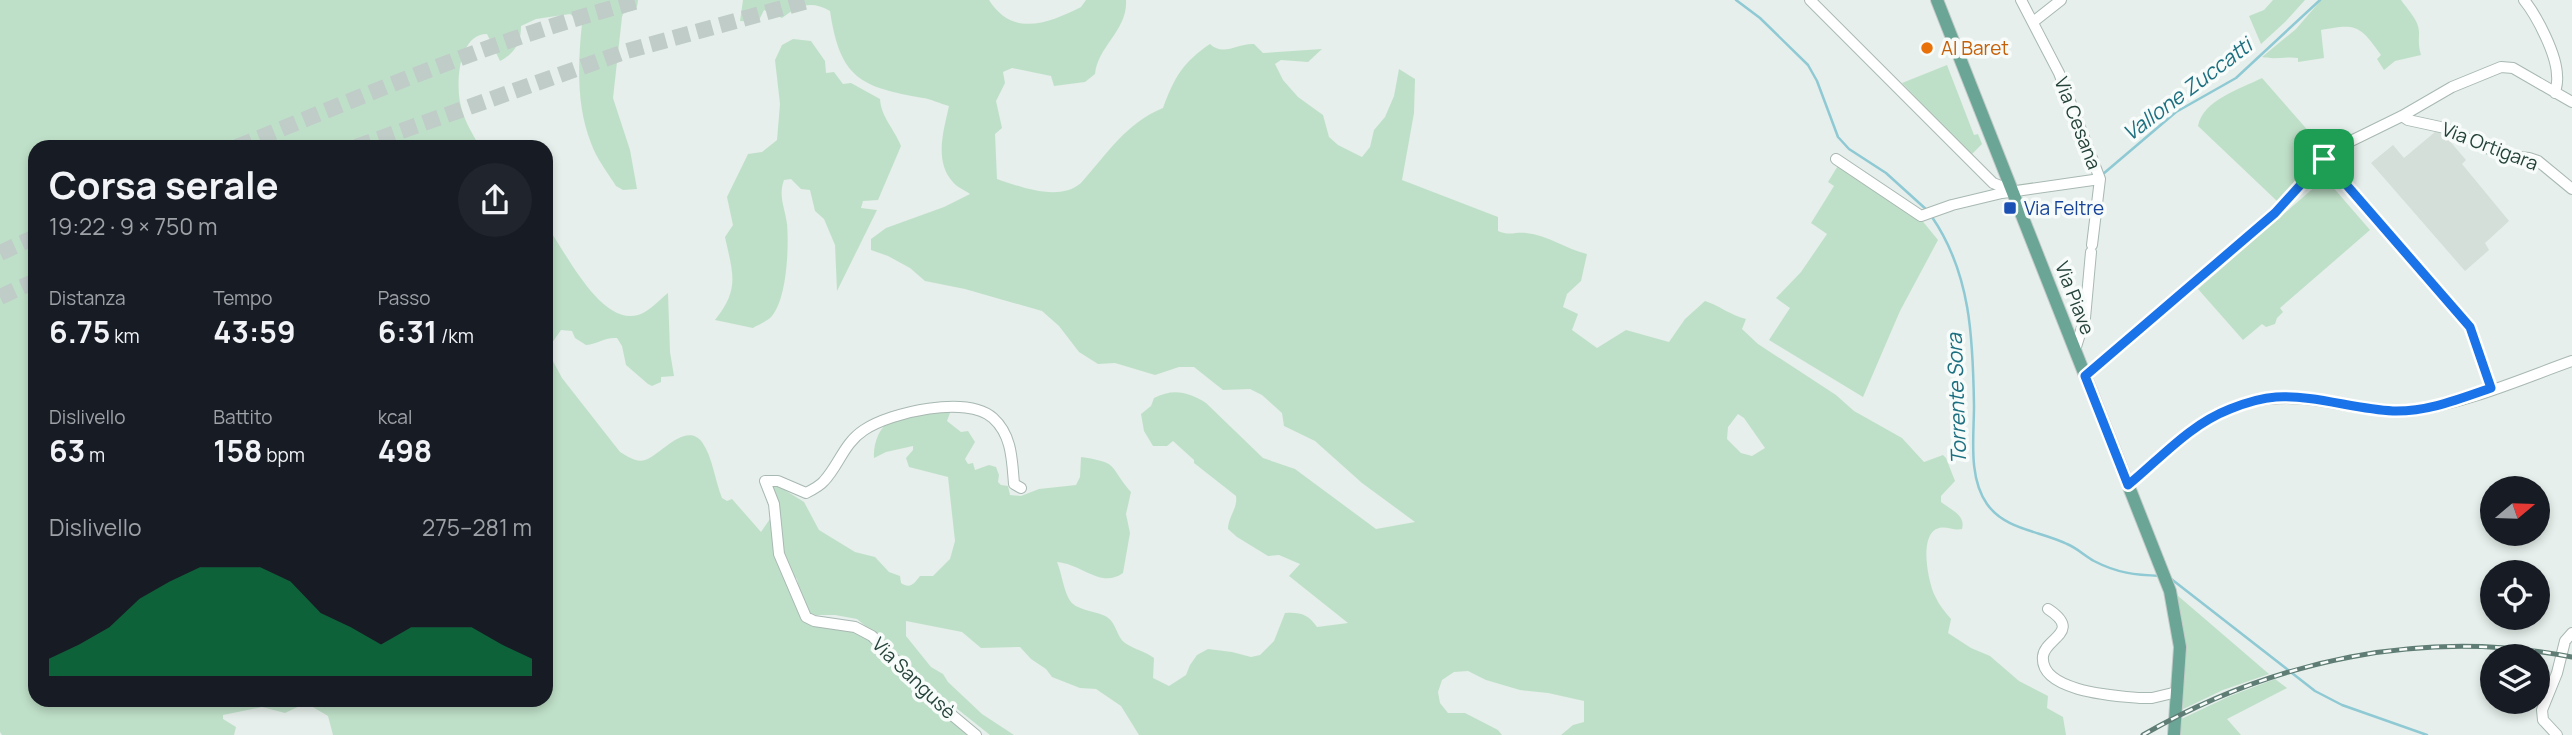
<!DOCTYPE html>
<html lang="it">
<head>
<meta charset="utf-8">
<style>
  body { margin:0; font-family:Manrope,sans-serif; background:#20242c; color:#f1f3f6; height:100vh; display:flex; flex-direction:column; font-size:26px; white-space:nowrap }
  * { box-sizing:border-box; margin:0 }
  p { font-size:23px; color:#9ea1a6 }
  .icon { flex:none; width:38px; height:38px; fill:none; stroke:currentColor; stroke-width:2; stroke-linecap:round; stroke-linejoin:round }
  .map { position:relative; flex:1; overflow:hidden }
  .details { position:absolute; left:28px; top:140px; width:525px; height:567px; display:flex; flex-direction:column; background:#171b24; border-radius:21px; box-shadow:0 4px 10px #0003 }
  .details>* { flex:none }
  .needle { width:46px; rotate:71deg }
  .buttons { position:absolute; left:2480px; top:476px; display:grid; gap:14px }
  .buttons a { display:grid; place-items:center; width:70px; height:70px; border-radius:50%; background:#171b24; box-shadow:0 4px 10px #0003; font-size:35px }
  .pin { position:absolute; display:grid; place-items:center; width:60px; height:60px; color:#fff; margin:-30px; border-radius:14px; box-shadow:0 4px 10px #0006 }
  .round { display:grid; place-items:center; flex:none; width:74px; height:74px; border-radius:37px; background:#20242c }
  .overview { display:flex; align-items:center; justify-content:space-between; height:119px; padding:0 21px }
  h1 { font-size:38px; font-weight:700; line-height:52px }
  .figures { display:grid; grid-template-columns:repeat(3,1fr); gap:10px; height:119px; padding:7px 21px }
  .figures div { display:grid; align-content:center }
  .figures b { font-size:30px; font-weight:700 }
  .figures small { font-size:19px; font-weight:400 }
  .figures p { font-size:19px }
  .chart { height:196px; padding:14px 21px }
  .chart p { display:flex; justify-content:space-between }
  .chart svg { width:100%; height:126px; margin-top:7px; fill:#0b8043; opacity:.7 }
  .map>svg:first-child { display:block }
  .built { fill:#d4dfda }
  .green { fill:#bfe0c8; fill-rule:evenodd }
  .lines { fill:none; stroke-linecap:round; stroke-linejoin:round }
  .stream { stroke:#8ec9d4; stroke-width:2.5 }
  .highway-tunnel { stroke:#bfccc8; stroke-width:16; stroke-dasharray:16 8; stroke-linecap:butt }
  .minor-casing { stroke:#a8b8b2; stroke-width:12 }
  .major-casing { stroke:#c2cac8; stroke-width:14 }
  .minor { stroke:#fff; stroke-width:10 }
  .major { stroke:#6aa596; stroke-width:12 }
  .rail-casing { stroke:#5f7d75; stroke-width:5 }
  .rail { stroke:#f7fbf9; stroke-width:2.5; stroke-dasharray:8; stroke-linecap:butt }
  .route-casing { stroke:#fff; stroke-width:14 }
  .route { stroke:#1a73e8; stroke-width:9 }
  .food-dot { fill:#e8710a; stroke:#f7fbf9; stroke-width:2.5 }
  .transit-dot { fill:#1a4fb4; stroke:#f7fbf9; stroke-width:2.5 }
  .labels { text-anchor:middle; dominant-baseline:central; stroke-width:7; stroke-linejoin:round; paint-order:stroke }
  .food-label { font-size:19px; fill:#c56008; stroke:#f7fbf9; text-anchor:start }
  .street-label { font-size:19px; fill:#24423a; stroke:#f7fbf9 }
  .transit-label { font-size:19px; fill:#164399; stroke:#f7fbf9; text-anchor:start }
  .water-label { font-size:21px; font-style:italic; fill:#1c6f80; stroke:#f7fbf9 }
</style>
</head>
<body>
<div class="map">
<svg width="2572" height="735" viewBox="0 0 2572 735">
  <rect width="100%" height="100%" fill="#e6efeb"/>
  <!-- built -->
  <path class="built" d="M 2435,132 L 2442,132 L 2466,160 L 2462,164 L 2509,221 L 2485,243 L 2489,250 L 2465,271 L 2371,163 L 2393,145 L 2404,158 Z"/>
  <!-- green -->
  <path class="green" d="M 0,0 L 638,0 C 637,13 632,9 623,14 L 622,17 L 613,98 L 630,150 L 637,189 L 623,190 L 616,186 C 608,173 596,158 591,143 C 576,105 578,63 582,23 L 570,14 L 536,19 L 521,26 C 521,43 515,53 500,61 L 487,34 C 459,34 456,81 460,102 C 463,119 472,133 480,147 L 35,147 L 35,700 L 546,700 L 546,225 C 565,250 600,326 638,315 C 649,312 659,300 668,293 L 670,352 L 674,376 L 661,377 L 661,382 L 652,386 L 648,384 L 626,365 L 622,346 L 617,338 C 604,337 598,344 586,345 L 575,338 L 572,331 L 561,330 L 547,350 L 562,378 L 620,452 C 627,456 636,463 645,460 C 660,456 685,421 702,442 C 713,458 715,481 722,498 L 727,501 L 732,499 L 761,532 L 776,510 L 776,561 L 805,617 L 854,623 L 922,688 L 982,735 L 333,735 L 328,716 L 306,703 L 285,713 L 262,707 L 223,715 L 223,719 L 236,727 L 234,735 L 2,735 L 0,732 Z
    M 743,0 L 989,0 C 1013,38 1049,23 1081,7 L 1086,0 L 1126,0 C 1128,30 1098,46 1095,74 L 1085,82 L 1054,86 L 1051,76 L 1012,68 L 1003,72 L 1005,83 L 996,101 L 1002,128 L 995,134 L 997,179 C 1021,187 1059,202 1081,183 C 1107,154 1126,123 1163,108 C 1174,78 1183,62 1210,44 C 1224,57 1237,43 1254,44 L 1263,53 L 1322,49 L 1308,62 L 1281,60 L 1275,64 L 1283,80 L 1298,97 L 1323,115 L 1329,137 L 1338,145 L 1362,157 L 1370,147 L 1374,130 L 1385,117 L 1394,96 L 1399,69 L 1415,79 L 1414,113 L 1402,180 L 1498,217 L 1498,231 C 1509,236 1515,232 1526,233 C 1548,235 1566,249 1587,254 L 1581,281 L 1567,294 L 1563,307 L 1578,314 L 1572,330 L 1597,348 L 1626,330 L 1669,342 L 1685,319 L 1705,301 C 1720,306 1730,315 1746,319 L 1742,329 L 1758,344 L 1836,395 L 1854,411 L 1902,438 L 1924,462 L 1943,455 L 1946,458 L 1955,481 L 1941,496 L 1941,502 C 1951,510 1966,515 1962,529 C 1954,531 1947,526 1939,528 C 1918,533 1928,582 1935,596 C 1939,605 1945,612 1951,619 L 1948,633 L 1971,648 L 1990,656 L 2019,681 L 2048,696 L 2047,708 L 2063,717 L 2066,735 L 1561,735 L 1573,725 L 1584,722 L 1584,701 L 1548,693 L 1520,690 L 1486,680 L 1468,671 L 1454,672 L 1442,680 L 1438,692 L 1440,703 L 1448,713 L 1465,713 L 1498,730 L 1502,735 L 1139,735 L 1121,706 L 1096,689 L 1080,688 L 1052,677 L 1046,669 L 1031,659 L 1020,647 L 981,648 L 962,632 L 906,621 L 906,636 L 931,667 L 943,674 L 948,682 L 982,714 L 1014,735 L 990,735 L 926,684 L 898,654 L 857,619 L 835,615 L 813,615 L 803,607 L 797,579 L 786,568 L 780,552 L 780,505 L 772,486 L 780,487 L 804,502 L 819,530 L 855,552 L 875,557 L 889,572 L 900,576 L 901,583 C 910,589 914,584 920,576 L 933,576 L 950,559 L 955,541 L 948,477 L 909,467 L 906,458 L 913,450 L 913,446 L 886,452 L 874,458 C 873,444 879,426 893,419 C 904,414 937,412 951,410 L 947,421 L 961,432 L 968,431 L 975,442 L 965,459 L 968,464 L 973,463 L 975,470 L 989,465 L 996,467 L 999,475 L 998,482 L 1001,485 L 1008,486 L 1010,495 L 1021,496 L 1039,489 L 1076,485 L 1080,477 L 1081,457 C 1120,463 1108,465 1131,492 L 1126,514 L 1130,533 L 1123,573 C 1101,589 1082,564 1057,562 C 1062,574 1063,588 1069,599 C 1075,611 1095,610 1107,617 C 1117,624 1116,636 1125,643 C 1135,650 1145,651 1154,658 L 1153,678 L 1169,686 L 1186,675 L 1190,665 L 1197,655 L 1208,649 L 1232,652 L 1251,657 L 1260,655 L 1274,641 L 1285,613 C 1300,612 1308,614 1317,627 L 1348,623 L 1289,576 L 1300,564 L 1279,555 L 1268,556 L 1237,537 L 1228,529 C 1228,517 1238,508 1236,496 L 1194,463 L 1194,460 L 1173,441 L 1167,446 L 1153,446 L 1144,431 L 1141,414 L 1151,406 L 1154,398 C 1173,388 1189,392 1206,403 L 1263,458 L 1295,469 L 1376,529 L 1415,522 L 1362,483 L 1315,441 L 1284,426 L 1282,413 L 1262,395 L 1250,389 L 1223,390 L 1194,367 L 1179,367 L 1155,375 L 1115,363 L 1098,364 L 1079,352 L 1059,326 L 1042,311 L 965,289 L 925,281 L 910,268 L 888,256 L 871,250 L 871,239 L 886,228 L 944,207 L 970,194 C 965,190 956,187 952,181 C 934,160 944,129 949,106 C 940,104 932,99 923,98 C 861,87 840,79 830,11 C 811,0 799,5 782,18 L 764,10 L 758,22 L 740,21 ZM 1738,414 L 1744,418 L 1765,448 L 1752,456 L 1741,453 L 1727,439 L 1728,427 Z
    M 2273,0 L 2305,0 L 2285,22 L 2261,44 L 2249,16 L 2264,10 Z
    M 2321,0 L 2401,0 C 2407,9 2419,20 2419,32 C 2419,41 2418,45 2421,55 L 2395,61 L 2384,70 L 2377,59 L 2381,55 C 2360,25 2356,23 2321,30 L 2324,58 L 2298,62 L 2298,58 C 2286,56 2275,60 2262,57 L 2296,29 Z
    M 793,39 L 811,41 L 825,61 L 826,73 L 834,72 L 843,84 L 851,83 L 880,99 C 881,117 895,130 901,146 L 878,200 L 863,201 L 861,208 L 877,210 L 837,291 L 835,245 L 824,219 L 815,211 L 810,190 L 801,189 L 791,179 L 784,180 C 778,196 785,208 787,224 C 789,247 787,298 772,316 C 768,321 758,325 753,328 L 715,320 C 740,289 733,274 725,237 L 733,225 L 727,197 L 748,154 L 762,152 L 777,140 L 780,104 L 775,60 L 782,45 Z
    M 1947,65 L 1974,135 L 1978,134 L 1982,144 L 1971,155 L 1902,83 Z
    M 2262,78 L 2326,151 L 2308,167 L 2278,202 L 2198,126 C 2203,100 2240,89 2262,78 Z
    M 1839,164 L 1920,218 L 1938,240 L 1900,311 L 1863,397 L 1769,340 L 1790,308 L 1776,298 L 1801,272 L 1827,234 L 1811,223 L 1834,186 L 1828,182 Z
    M 2325,178 L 2370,230 L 2280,308 L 2283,312 L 2277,318 L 2275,324 L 2266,327 L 2262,324 L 2243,340 L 2198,289 Z
    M 2177,595 L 2269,674 L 2223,690 L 2179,711 L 2175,596 Z
    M 2275,679 L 2287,688 L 2227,719 L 2241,735 L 2178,735 L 2179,720 L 2230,696 Z"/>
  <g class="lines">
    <!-- stream -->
    <path class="stream" d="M 1736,0 L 1760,18 L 1808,65 L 1817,81 L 1838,137 L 1849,149 L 1886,173 L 1928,211
      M 2103,174 L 2176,112 L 2236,78 L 2320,0
      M 1932,217 C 1971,274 1973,339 1974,406 C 1974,437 1968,477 1987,504 C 2005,530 2041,531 2067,544 C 2077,548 2085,556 2094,561 C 2117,573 2135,575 2161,576
      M 2170,578 L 2315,691 L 2342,705 L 2427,735"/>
    <!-- highway-tunnel -->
    <path class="highway-tunnel" d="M 237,147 C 370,93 503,36 642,0
      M 356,147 L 627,51 L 811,0
      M 0,253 L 35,237
      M 0,297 L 35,281"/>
    <defs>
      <path id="minor" d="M 1810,0 L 1993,183 L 2013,191
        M 2021,0 L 2059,73 L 2100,179 L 2092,245
        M 2524,0 C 2537,16 2557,55 2557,76 C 2558,82 2556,88 2555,93
        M 2033,22 L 2061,0
        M 2402,116 L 2408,120 L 2445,128 L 2502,155 L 2529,158 L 2538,161 L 2572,189
        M 1836,159 L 1921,216 L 1952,205 L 2002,193 L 2100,179
        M 2324,159 L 2470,327 L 2491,388
        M 2075,350 L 2085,318 L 2091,252
        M 2085,376 L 2275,213 L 2314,168 L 2331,153 L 2349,142 L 2402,116 L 2452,87 L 2501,67 L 2513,68 L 2572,102
        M 2128,485 C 2190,434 2224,387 2314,400 C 2347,405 2381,414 2414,410 C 2465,404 2524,378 2572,361
        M 2048,609 C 2083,632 2045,638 2043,656 C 2039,692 2117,696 2140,698 L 2152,698 L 2177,692
        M 976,735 L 934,700 L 872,636 L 855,627 L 814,621 L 806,617 L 779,554 L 774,504 L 765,481 L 778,481 L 806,493 C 812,490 820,486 824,481 C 839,465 844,443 864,430 C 891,412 967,395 993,418 C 1012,435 1012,460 1014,484 L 1021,488
        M 2557,735 L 2543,720 L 2542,710 L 2557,673 L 2565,641 L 2572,633"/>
      <path id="major" d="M 1937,0 L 2170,591 L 2180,647 L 2174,735"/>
    </defs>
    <!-- minor casing -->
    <use href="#minor" class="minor-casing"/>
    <!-- major casing -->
    <use href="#major" class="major-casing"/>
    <!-- minor -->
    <use href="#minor" class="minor"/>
    <!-- major -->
    <use href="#major" class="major"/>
    <defs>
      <path id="rail" d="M 2143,735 C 2273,660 2423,628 2572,657"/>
    </defs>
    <!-- rail casing -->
    <use href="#rail" class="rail-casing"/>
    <!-- rail -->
    <use href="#rail" class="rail"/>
  </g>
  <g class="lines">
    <defs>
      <path id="route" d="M 2324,159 L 2470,327 L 2491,388 C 2459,399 2427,412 2393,411 C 2354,409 2315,395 2276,397 C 2261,398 2245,403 2230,409 C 2189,425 2161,458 2128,485 L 2085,376 L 2275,213 Z"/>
    </defs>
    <!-- route casing -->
    <use href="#route" class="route-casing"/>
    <!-- route -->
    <use href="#route" class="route"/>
  </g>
  <!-- markers -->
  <circle class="food-dot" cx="1927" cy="48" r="7"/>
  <rect class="transit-dot" x="2003" y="201" width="14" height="14" rx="3.5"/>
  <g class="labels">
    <!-- food labels -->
    <g class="food-label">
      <text x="1941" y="48">Al Baret</text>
    </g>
    <!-- street labels -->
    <g class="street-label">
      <text transform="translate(2078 123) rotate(69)">Via Cesana</text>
      <text transform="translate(2490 146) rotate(21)">Via Ortigara</text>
      <text transform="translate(2075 298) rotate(69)">Via Piave</text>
      <text transform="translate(914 678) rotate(44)">Via Sangusè</text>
    </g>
    <!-- transit labels -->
    <g class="transit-label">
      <text x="2024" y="208">Via Feltre</text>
    </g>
    <!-- water labels -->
    <g class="water-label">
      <text transform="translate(2187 89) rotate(-37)">Vallone Zuccatti</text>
      <text transform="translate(1956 399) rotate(-92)">Torrente Sora</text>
    </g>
  </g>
</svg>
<div class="buttons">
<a><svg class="needle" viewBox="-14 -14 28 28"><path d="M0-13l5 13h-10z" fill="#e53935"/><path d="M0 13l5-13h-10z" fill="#9ea1a6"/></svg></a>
<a><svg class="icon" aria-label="locate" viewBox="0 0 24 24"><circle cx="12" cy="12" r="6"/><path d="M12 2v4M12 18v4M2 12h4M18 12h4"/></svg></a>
<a><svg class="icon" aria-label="layers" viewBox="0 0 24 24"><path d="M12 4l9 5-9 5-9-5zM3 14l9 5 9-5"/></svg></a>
</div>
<div class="pin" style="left:2324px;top:159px;background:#1e9e55"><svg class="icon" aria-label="arrive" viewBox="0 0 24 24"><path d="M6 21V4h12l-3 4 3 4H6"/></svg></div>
<section class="details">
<div class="overview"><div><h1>Corsa serale</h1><p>19:22 · 9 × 750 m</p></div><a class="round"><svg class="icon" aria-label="share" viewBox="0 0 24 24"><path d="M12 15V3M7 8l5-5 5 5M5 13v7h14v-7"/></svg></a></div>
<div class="figures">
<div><p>Distanza</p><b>6.75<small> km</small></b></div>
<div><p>Tempo</p><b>43:59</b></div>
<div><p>Passo</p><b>6:31<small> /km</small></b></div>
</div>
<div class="figures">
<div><p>Dislivello</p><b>63<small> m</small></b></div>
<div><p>Battito</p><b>158<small> bpm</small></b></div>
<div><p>kcal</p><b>498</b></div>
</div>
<div class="chart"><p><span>Dislivello</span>275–281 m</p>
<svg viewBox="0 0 160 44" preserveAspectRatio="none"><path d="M0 44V38L10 33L20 27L30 17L40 11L50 6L60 6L70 6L80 11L90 22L100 27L110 33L120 27L130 27L140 27L150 33L160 38V44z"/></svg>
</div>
</section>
</div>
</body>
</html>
